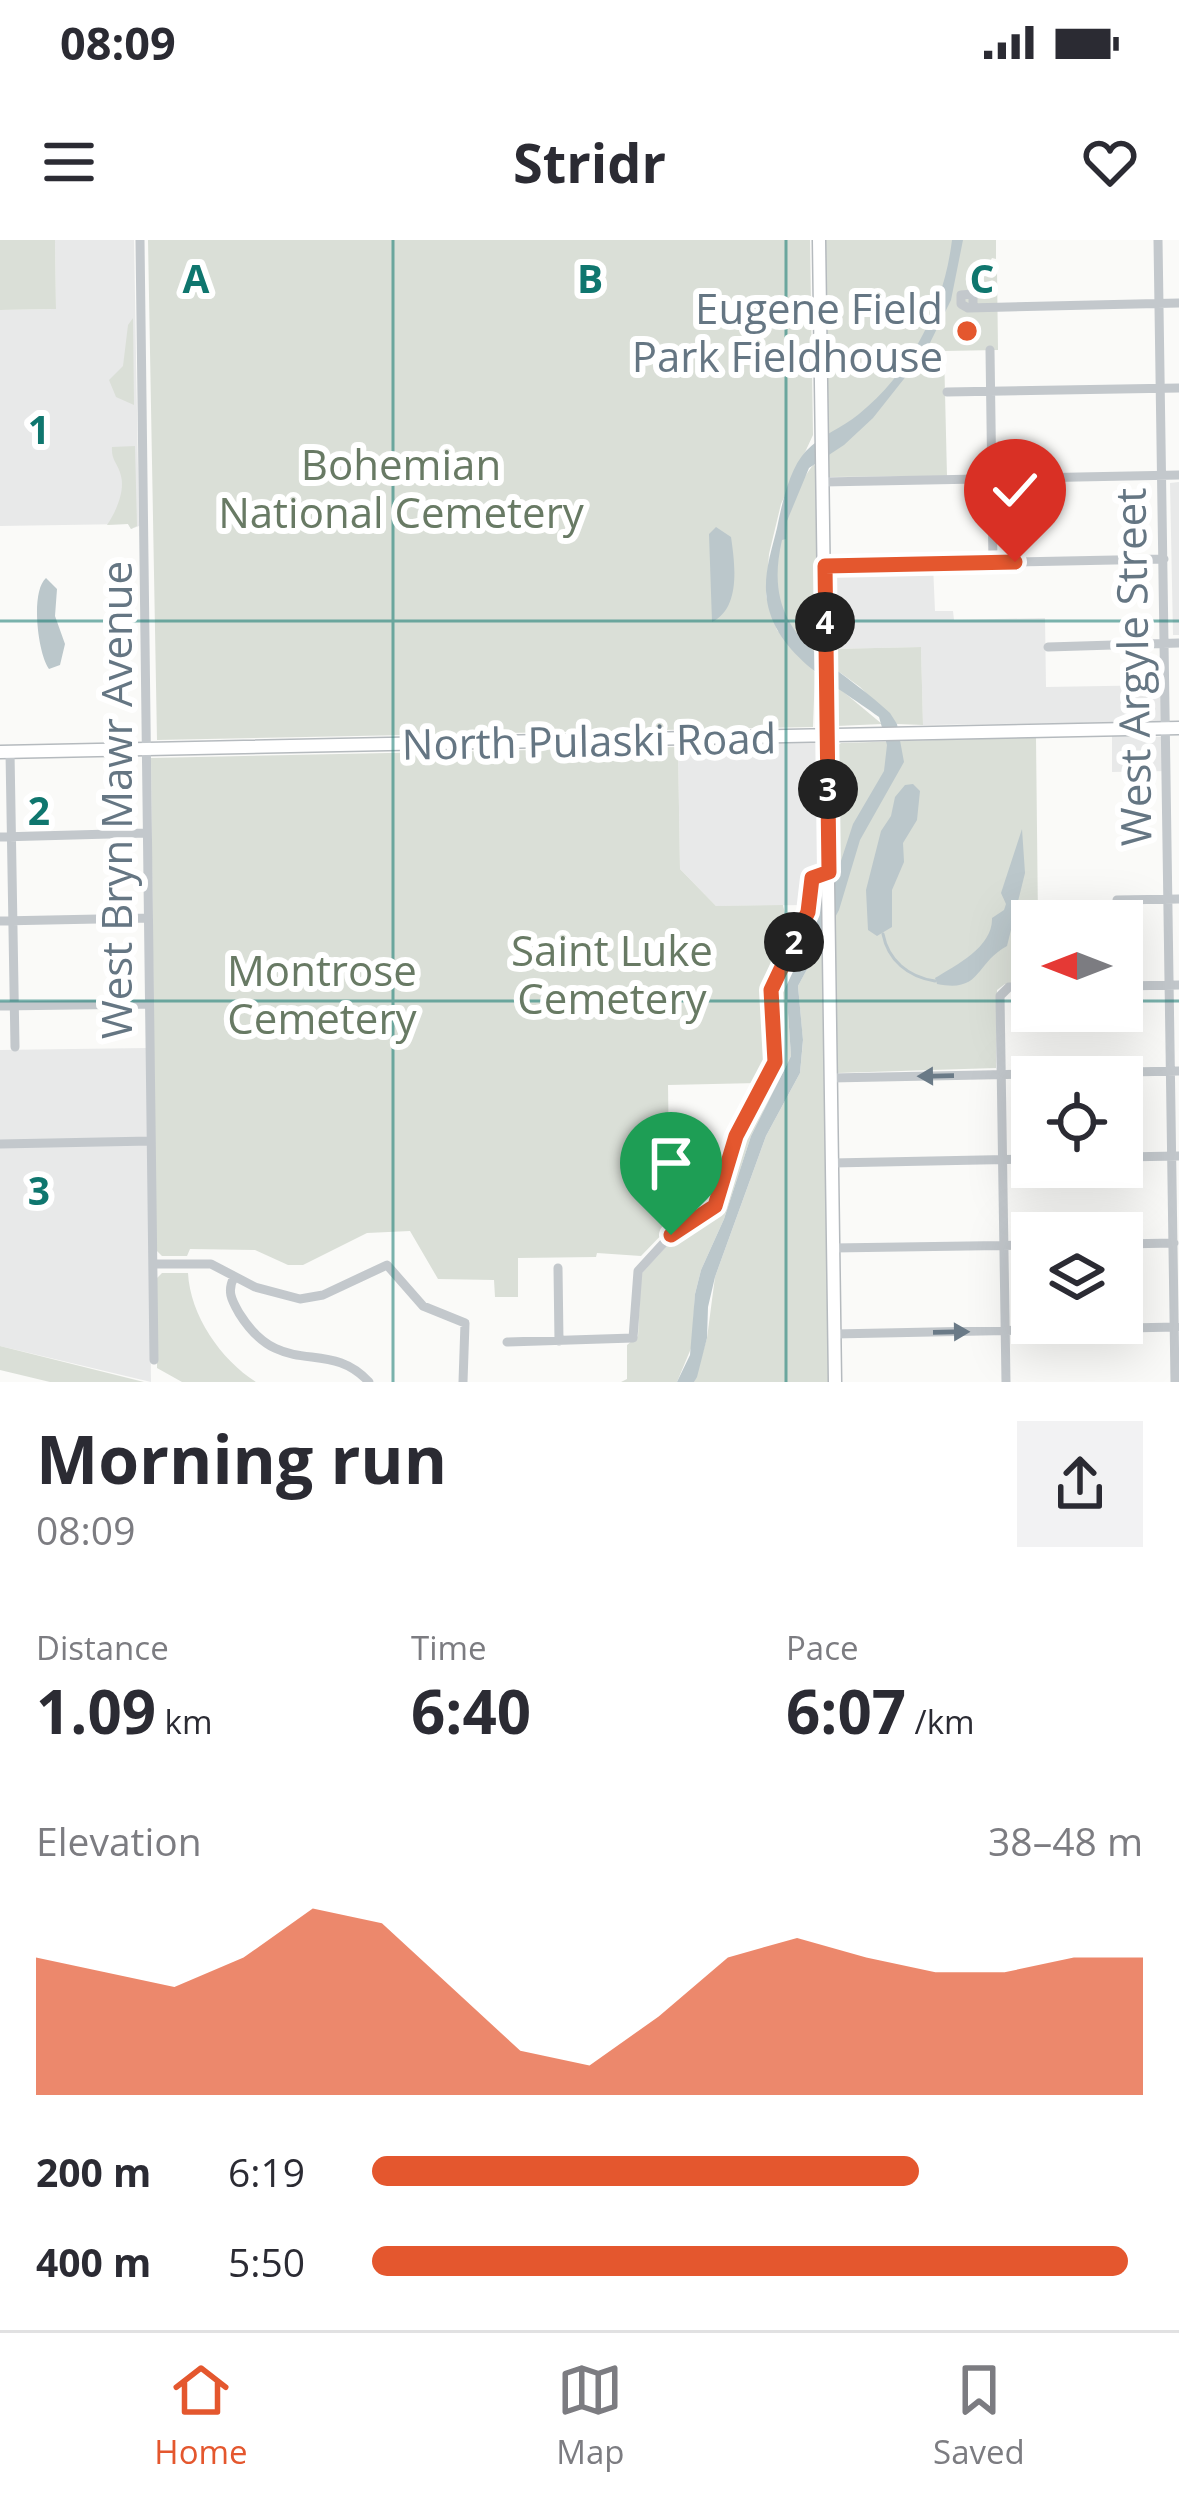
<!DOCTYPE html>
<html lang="en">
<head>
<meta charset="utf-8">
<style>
  body { margin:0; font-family:"Open Sans",sans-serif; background:#f2f2f3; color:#2b2b33; height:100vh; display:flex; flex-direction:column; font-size:45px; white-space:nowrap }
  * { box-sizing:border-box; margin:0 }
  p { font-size:39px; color:#7c7c81 }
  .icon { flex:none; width:66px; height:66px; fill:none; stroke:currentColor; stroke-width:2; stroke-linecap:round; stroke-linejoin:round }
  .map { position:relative; height:1142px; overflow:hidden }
  .side { display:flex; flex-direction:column; background:#fff; flex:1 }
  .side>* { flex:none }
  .needle { width:78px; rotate:270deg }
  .tools { position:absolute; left:1011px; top:660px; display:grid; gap:24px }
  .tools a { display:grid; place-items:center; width:132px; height:132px; border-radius:0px; background:#fff; box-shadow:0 12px 48px #0002; font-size:60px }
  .pin { position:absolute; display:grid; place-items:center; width:102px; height:102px; color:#fff; margin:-123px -51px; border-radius:50% 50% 50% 0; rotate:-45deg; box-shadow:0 0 12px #0007 }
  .pin .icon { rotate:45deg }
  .km { position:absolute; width:60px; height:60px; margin:-30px; border-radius:50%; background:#222; color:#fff; font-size:33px; line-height:60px; text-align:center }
  .round { display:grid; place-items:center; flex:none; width:126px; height:126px; border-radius:0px; background:#f2f2f3 }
  .head { display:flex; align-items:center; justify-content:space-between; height:204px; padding:0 36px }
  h1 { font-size:66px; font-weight:700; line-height:90px }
  .metrics { display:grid; grid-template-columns:repeat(3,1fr); gap:18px; height:204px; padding:12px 36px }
  .metrics div { display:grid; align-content:center }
  .metrics b { font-size:60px; font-weight:700 }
  .metrics small { font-size:33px; font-weight:400 }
  .metrics p { font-size:33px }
  .chart { height:336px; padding:24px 36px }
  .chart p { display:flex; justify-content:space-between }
  .chart svg { width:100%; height:216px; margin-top:12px; fill:#e4572e; opacity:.7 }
  ul { padding:0 36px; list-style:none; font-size:39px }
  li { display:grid; grid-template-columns:192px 144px 1fr; align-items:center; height:90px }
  li i { height:30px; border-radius:15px; background:#e4572e }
  .status { display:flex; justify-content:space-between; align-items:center; height:84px; padding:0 60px; background:#fff; direction:ltr }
  .status svg { height:33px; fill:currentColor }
  header { display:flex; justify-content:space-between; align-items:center; height:156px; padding:0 36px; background:#fff; font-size:54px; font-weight:700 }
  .tabs { display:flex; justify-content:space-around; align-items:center; height:168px; border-top:3px solid #e1e1e2; background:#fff; font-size:33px; color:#7c7c81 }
  .tabs a { display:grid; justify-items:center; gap:6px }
  .tabs .active { color:#e4572e }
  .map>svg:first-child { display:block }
  .built { fill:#e8e9e9 }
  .green { fill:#dadfd7 }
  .water { fill:#bbc7cb }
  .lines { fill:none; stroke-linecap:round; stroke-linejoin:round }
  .stream { stroke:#bbc7cb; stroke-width:3 }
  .major-casing { stroke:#b5babe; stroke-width:15 }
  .minor { stroke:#c3c8cc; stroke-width:9 }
  .major { stroke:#fff; stroke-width:12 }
  .oneway { fill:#6a7a87 }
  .route-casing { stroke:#fff; stroke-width:24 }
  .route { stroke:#e4572e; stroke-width:15 }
  .grid { fill:none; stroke:#0f766e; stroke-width:3; stroke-opacity:0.55 }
  .poi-dot { fill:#e4572e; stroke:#fff; stroke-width:4.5 }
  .labels { text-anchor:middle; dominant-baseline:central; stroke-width:12; stroke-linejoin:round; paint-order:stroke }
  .poi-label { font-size:42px; fill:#657683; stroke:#fff; text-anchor:end }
  .park-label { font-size:42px; fill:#687a64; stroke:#fff }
  .street-label { font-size:42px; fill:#657683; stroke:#fff }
  .grid-label { font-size:39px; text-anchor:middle; font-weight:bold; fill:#0f766e; stroke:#fff; stroke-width:12; stroke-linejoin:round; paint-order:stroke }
</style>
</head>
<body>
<div class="status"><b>08:09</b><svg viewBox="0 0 49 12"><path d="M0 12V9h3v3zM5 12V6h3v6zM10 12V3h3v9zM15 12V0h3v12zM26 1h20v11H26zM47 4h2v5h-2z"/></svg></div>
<header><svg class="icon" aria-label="menu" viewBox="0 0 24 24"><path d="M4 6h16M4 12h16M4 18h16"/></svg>Stridr<svg class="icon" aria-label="heart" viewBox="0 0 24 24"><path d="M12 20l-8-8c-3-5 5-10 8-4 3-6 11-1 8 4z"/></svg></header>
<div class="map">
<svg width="1179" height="1142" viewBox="0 0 1179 1142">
  <rect width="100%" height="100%" fill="#fafaf8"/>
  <!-- built -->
  <path class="built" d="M 55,0 L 134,0 L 139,286 L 131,289 L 128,284 L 0,286 L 0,70 L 56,69 Z
    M 1179,242 L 1179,395 L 1173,395 L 1170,243 Z
    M 933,325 L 935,371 L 953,371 L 954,380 L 1045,378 L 1046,447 L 1164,445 L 1164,482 L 923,485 L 921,407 L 830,409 L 829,331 Z
    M 1112,496 L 1169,497 L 1169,531 L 1112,532 Z
    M 820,502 L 822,629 L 805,630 L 805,665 L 716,666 L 680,629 L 678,504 Z
    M 147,808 L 151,1142 L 0,1106 L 0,810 Z"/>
  <!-- green -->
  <path class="green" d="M 0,0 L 55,0 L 56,69 L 0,70 Z
    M 148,0 L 810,0 L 813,195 L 781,264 L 769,314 L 766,356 L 777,390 L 815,432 L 813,487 L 157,500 Z
    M 824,0 L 996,0 L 996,19 L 992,18 L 988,25 L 997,30 L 998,110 L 944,111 L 947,236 L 828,237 Z
    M 133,78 L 134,165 L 116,157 L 109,140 L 123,126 L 128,85 Z
    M 135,206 L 137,286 L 131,289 L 128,284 L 107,285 C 116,272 125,251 121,236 C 118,223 111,221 112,207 Z
    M 814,224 L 816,228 L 820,418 C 803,406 783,376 778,357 C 768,324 792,249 814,224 Z
    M 921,407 L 923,485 L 897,484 L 860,447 L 831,426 L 830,409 Z
    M 834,444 L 882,484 L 837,486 L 833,480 Z
    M 1036,497 L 1038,681 L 1032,681 L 1032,743 L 1005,744 L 997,750 L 996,828 L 837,833 L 834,508 L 841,503 Z
    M 678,507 L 680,629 L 716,666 L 783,665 L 790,697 L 763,753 L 772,811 L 758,843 L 668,845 L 670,986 L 641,1016 L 597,1013 L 596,1017 L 518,1018 L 518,1057 L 495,1057 L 494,1040 L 438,1039 L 410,991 L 367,993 L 303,1025 L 288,1025 L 255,1010 L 190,1009 L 187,1016 L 162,1016 L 156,1010 L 151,518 Z
    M 817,639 L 822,641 L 815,682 L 786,744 L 791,816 L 751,896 L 724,979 L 701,1030 L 695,1054 L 692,1106 L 677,1142 L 621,1142 L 627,1139 L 627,1105 L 638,1096 L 641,1034 L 674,998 L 715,972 L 738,900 L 779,820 L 775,753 L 813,668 Z
    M 823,699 L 829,1142 L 694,1142 L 707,1098 L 715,1037 L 766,896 L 800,833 L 803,801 L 798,746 Z
    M 162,1033 L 188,1033 C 190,1075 221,1120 256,1142 L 182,1142 L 157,1128 L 157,1038 Z
    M 0,1106 L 144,1142 L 50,1142 L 0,1130 Z"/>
  <!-- water -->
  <path class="water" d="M 952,0 L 963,0 L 951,60 L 926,111 L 873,178 L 844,205 L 809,228 L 787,281 L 786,299 L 782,300 C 759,399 831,417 890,473 L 897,484 L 904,522 L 860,600 L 839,670 L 798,746 L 803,800 L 800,833 L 766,896 L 715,1037 L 708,1067 L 707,1098 L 697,1137 L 694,1142 L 677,1142 L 690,1115 L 695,1054 L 701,1030 L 724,979 L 751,896 L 791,816 L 786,744 L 812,690 L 820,662 L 838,630 L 853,584 L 884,531 L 887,505 L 879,477 C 835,444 769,413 766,351 C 765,329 772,309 777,288 C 782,264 789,229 806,211 C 821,195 842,188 859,174 C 912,131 944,66 952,0 Z
    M 716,287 L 731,297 C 735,324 741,368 712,382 L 709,294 Z
    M 46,338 L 57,349 L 55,376 L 65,404 L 60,425 L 49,429 C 38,414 30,352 46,338 Z
    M 913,544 L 920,551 L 917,580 L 903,603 L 904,622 L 892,650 L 892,687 L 877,696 L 868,690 L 866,650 L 881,591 L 891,576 L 895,557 L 905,545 Z
    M 1022,589 L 1025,633 L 1007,706 C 974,724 982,753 937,744 L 935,738 C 956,725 993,707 992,678 L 1004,670 L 1006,664 L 1001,653 Z"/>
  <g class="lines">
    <!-- stream -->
    <path class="stream" d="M 883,694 C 888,720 908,737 935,741"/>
    <defs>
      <path id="major" d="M 819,0 L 835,1142
        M 0,512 L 1179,488"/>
    </defs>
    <!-- major casing -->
    <use href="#major" class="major-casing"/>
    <!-- minor -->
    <path class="minor" d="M 140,0 L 154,1120
      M 1158,0 L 1175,1142
      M 973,65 L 973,54 L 961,55 L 961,64 L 968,68 L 1179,63
      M 990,110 L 993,323
      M 947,152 L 1179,148
      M 823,242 L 1179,235
      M 825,326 L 1164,319
      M 1048,407 L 1179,403
      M 10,512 L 15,807
      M 0,597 L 147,593
      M 1117,660 L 1179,659
      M 0,681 L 148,678
      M 1122,746 L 1179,745
      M 0,766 L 149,764
      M 831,838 L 1179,831
      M 0,904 L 151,901
      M 1122,917 L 1179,916
      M 832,923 L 1032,919
      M 1122,1004 L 1174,1003
      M 833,1008 L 1032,1005
      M 153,1024 L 211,1024 L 255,1047 L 300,1059 L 323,1055 L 387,1025 L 423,1066 L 465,1083 L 463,1142
      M 558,1028 L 559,1101
      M 234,1037 C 227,1051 231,1059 239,1073 C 282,1142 327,1096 369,1142
      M 834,1094 L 1177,1087
      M 507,1102 L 633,1098 L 638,1031 L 671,995 L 711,971 L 736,896 L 775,822 L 771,750 L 808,672 L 812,638 L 829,632
      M 1006,1142 L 1000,756 L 1009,747 L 1032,747"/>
    <!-- major -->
    <use href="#major" class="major"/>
  </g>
  <!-- one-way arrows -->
  <defs><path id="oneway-solid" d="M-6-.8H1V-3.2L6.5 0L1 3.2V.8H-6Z" transform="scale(3)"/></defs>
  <g class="oneway">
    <use href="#oneway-solid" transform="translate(936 836) rotate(179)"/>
    <use href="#oneway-solid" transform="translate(951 1092) rotate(-1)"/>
  </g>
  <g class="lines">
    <defs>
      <path id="route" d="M 671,995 L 715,966 L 736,896 L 775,822 L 771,750 L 808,672 L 812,638 L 829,632 L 825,326 L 1015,322"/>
    </defs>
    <!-- route casing -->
    <use href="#route" class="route-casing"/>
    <!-- route -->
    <use href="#route" class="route"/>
  </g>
  <!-- grid -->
  <path class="grid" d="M 393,0 L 393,1142M 786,0 L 786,1142M 0,381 L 1179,381M 0,761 L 1032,761M 1122,761 L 1179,761"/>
  <!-- markers -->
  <circle class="poi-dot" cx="967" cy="91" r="12"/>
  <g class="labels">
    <!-- poi labels -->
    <g class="poi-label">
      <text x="943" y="67">Eugene Field<tspan x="943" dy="48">Park Fieldhouse</tspan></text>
    </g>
    <!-- park labels -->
    <g class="park-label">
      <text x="401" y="223">Bohemian<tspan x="401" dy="48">National Cemetery</tspan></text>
      <text x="612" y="709">Saint Luke<tspan x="612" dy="48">Cemetery</tspan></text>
      <text x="322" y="729">Montrose<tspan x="322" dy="48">Cemetery</tspan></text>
    </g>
    <!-- street labels -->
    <g class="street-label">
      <text transform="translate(1132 427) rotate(-91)">West Argyle Street</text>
      <text transform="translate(589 500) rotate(-1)">North Pulaski Road</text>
      <text transform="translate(115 560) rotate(-90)">West Bryn Mawr Avenue</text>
    </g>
  </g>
  <g class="grid-label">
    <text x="196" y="53">A</text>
    <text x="590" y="53">B</text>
    <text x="982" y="53">C</text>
    <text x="39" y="204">1</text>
    <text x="39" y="585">2</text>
    <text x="39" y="965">3</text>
  </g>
</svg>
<div class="tools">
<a><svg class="needle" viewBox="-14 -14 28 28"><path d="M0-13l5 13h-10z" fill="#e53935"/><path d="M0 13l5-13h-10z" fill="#7c7c81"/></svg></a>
<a><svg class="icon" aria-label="locate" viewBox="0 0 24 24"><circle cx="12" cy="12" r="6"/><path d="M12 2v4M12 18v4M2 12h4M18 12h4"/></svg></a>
<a><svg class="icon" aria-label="layers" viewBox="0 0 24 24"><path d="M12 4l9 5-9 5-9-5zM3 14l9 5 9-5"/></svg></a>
</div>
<div class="pin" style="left:671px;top:995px;background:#1e9e55"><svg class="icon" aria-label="arrive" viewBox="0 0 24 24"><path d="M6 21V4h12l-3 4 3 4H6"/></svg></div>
<div class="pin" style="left:1015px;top:322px;background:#d93025"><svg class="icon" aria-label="check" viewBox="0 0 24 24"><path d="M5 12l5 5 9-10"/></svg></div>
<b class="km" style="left:794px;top:702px">2</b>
<b class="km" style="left:828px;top:549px">3</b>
<b class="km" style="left:825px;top:382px">4</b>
</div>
<section class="side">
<div class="head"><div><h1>Morning run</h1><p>08:09</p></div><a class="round"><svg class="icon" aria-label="share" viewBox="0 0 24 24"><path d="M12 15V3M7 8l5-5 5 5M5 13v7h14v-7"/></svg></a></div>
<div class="metrics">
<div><p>Distance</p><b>1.09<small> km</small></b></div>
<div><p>Time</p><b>6:40</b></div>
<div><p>Pace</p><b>6:07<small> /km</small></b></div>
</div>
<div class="chart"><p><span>Elevation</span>38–48 m</p>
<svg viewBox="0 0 160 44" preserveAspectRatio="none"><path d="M0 44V16L10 19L20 22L30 16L40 6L50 9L60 22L70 35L80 38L90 28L100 16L110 12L120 16L130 19L140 19L150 16L160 16V44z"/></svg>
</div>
<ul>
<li><b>200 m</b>6:19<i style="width:71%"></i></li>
<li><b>400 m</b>5:50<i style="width:98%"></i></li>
</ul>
</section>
<nav class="tabs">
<a class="active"><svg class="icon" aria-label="home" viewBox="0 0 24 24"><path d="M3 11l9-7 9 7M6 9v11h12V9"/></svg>Home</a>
<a><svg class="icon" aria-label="map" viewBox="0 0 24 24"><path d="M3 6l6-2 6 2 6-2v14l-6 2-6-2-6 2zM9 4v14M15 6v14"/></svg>Map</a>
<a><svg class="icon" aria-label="saved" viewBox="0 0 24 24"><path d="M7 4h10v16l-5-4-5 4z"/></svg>Saved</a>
</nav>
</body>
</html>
